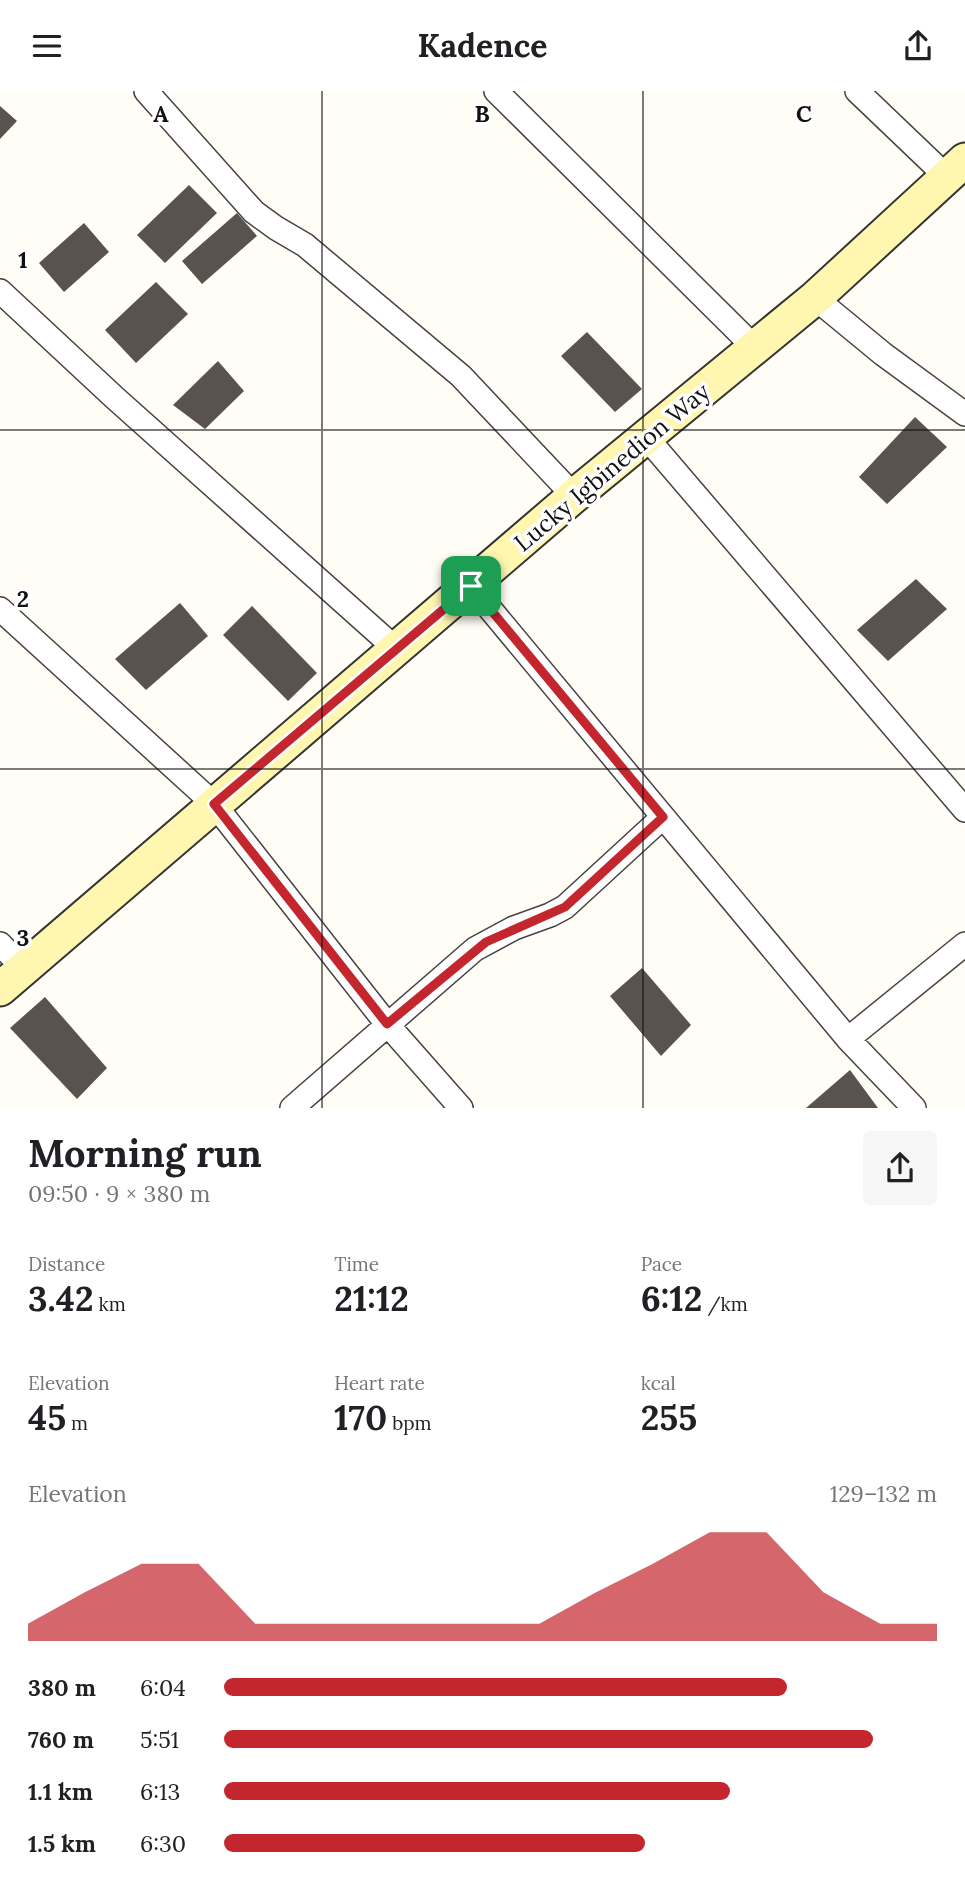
<!DOCTYPE html>
<html lang="en">
<head>
<meta charset="utf-8">
<style>
  body { margin:0; font-family:Lora,serif; background:#f6f6f6; color:#202124; height:100vh; display:flex; flex-direction:column; font-size:26px; white-space:nowrap }
  * { box-sizing:border-box; margin:0 }
  p { font-size:23px; color:#757577 }
  .icon { flex:none; width:38px; height:38px; fill:none; stroke:currentColor; stroke-width:2; stroke-linecap:round; stroke-linejoin:round }
  .map { position:relative; height:1017px; overflow:hidden }
  .panel { display:flex; flex-direction:column; background:#fff; flex:1 }
  .panel>* { flex:none }
  .pin { position:absolute; display:grid; place-items:center; width:60px; height:60px; color:#fff; margin:-30px; border-radius:14px; box-shadow:0 4px 10px #0006 }
  .round { display:grid; place-items:center; flex:none; width:74px; height:74px; border-radius:7px; background:#f6f6f6 }
  .summary { display:flex; align-items:center; justify-content:space-between; height:119px; padding:0 28px }
  h1 { font-size:38px; font-weight:700; line-height:52px }
  .figures { display:grid; grid-template-columns:repeat(3,1fr); gap:10px; height:119px; padding:7px 28px }
  .figures div { display:grid; align-content:center }
  .figures b { font-size:35px; font-weight:700 }
  .figures small { font-size:19px; font-weight:400 }
  .figures p { font-size:19px }
  .chart { height:196px; padding:14px 28px }
  .chart p { display:flex; justify-content:space-between }
  .chart svg { width:100%; height:126px; margin-top:7px; fill:#c4262e; opacity:.7 }
  ul { padding:0 28px; list-style:none; font-size:23px }
  li { display:grid; grid-template-columns:112px 84px 1fr; align-items:center; height:52px }
  li i { height:18px; border-radius:9px; background:#c4262e }
  header { display:flex; justify-content:space-between; align-items:center; height:91px; padding:0 28px; background:#fff; font-size:32px; font-weight:700 }
  .map>svg:first-child { display:block }
  .building { fill:#5a524d }
  .lines { fill:none; stroke-linecap:round; stroke-linejoin:round }
  .street-casing { stroke:#444; stroke-width:26 }
  .secondary-casing { stroke:#333; stroke-width:37 }
  .street { stroke:#fff; stroke-width:23 }
  .secondary { stroke:#fff6b0; stroke-width:33 }
  .route-casing { stroke:#fff; stroke-width:14 }
  .route { stroke:#c4262e; stroke-width:9 }
  .grid { fill:none; stroke:#111; stroke-width:2; stroke-opacity:0.55 }
  .labels { text-anchor:middle; dominant-baseline:central; stroke-width:7; stroke-linejoin:round; paint-order:stroke }
  .street-label { font-size:24px; fill:#111; stroke:#fff }
  .grid-label { font-size:23px; text-anchor:middle; font-weight:bold; fill:#111; stroke:#fff; stroke-width:7; stroke-linejoin:round; paint-order:stroke }
</style>
</head>
<body>
<header><svg class="icon" aria-label="menu" viewBox="0 0 24 24"><path d="M4 6h16M4 12h16M4 18h16"/></svg>Kadence<svg class="icon" aria-label="share" viewBox="0 0 24 24"><path d="M12 15V3M7 8l5-5 5 5M5 13v7h14v-7"/></svg></header>
<div class="map">
<svg width="965" height="1017" viewBox="0 0 965 1017">
  <rect width="100%" height="100%" fill="#fffdf5"/>
  <!-- building -->
  <path class="building" d="M 0,15 L 17,30 L 0,48 Z
    M 189,94 L 217,122 L 165,172 L 137,144 Z
    M 237,122 L 257,145 L 202,193 L 182,170 Z
    M 84,132 L 109,161 L 64,201 L 39,172 Z
    M 156,191 L 188,223 L 136,272 L 105,239 Z
    M 587,241 L 642,298 L 615,321 L 561,265 Z
    M 218,270 L 244,300 L 205,338 L 173,314 Z
    M 915,326 L 947,356 L 887,413 L 859,386 Z
    M 916,488 L 947,518 L 888,570 L 857,539 Z
    M 180,512 L 208,545 L 146,599 L 115,568 Z
    M 252,515 L 317,582 L 288,610 L 223,544 Z
    M 642,877 L 691,934 L 661,965 L 610,905 Z
    M 45,906 L 107,977 L 77,1008 L 10,937 Z
    M 850,979 L 878,1017 L 806,1017 Z"/>
  <g class="lines">
    <defs>
      <path id="street" d="M 146,0 L 254,121 L 276,137 L 305,154 L 461,285 L 574,405
        M 496,0 L 755,257
        M 857,0 L 947,86
        M 0,200 L 115,307 L 396,558
        M 815,207 L 883,263 L 965,323
        M 646,346 L 965,719
        M 471,495 L 848,948 L 914,1017
        M 0,518 L 214,713 L 387,933 L 461,1017
        M 0,853 L 24,878
        M 848,948 L 965,853
        M 292,1017 L 475,858 L 514,837 L 550,824 L 565,816 L 663,726"/>
      <path id="secondary" d="M 0,898 L 574,405 L 815,207 L 965,69"/>
    </defs>
    <!-- street casing -->
    <use href="#street" class="street-casing"/>
    <!-- secondary casing -->
    <use href="#secondary" class="secondary-casing"/>
    <!-- street -->
    <use href="#street" class="street"/>
    <!-- secondary -->
    <use href="#secondary" class="secondary"/>
  </g>
  <g class="lines">
    <defs>
      <path id="route" d="M 471,495 L 663,726 L 565,816 L 486,851 L 387,933 L 214,713 Z"/>
    </defs>
    <!-- route casing -->
    <use href="#route" class="route-casing"/>
    <!-- route -->
    <use href="#route" class="route"/>
  </g>
  <!-- grid -->
  <path class="grid" d="M 322,0 L 322,1017M 643,0 L 643,1017M 0,339 L 965,339M 0,678 L 965,678"/>
  <g class="labels">
    <!-- street labels -->
    <g class="street-label">
      <text transform="translate(612 376) rotate(-40)">Lucky Igbinedion Way</text>
    </g>
  </g>
  <g class="grid-label">
    <text x="161" y="31">A</text>
    <text x="482" y="31">B</text>
    <text x="804" y="31">C</text>
    <text x="23" y="177">1</text>
    <text x="23" y="516">2</text>
    <text x="23" y="855">3</text>
  </g>
</svg>
<div class="pin" style="left:471px;top:495px;background:#1e9e55"><svg class="icon" aria-label="arrive" viewBox="0 0 24 24"><path d="M6 21V4h12l-3 4 3 4H6"/></svg></div>
</div>
<section class="panel">
<div class="summary"><div><h1>Morning run</h1><p>09:50 · 9 × 380 m</p></div><a class="round"><svg class="icon" aria-label="share" viewBox="0 0 24 24"><path d="M12 15V3M7 8l5-5 5 5M5 13v7h14v-7"/></svg></a></div>
<div class="figures">
<div><p>Distance</p><b>3.42<small> km</small></b></div>
<div><p>Time</p><b>21:12</b></div>
<div><p>Pace</p><b>6:12<small> /km</small></b></div>
</div>
<div class="figures">
<div><p>Elevation</p><b>45<small> m</small></b></div>
<div><p>Heart rate</p><b>170<small> bpm</small></b></div>
<div><p>kcal</p><b>255</b></div>
</div>
<div class="chart"><p><span>Elevation</span>129–132 m</p>
<svg viewBox="0 0 160 44" preserveAspectRatio="none"><path d="M0 44V38L10 27L20 17L30 17L40 38L50 38L60 38L70 38L80 38L90 38L100 27L110 17L120 6L130 6L140 27L150 38L160 38V44z"/></svg>
</div>
<ul>
<li><b>380 m</b>6:04<i style="width:79%"></i></li>
<li><b>760 m</b>5:51<i style="width:91%"></i></li>
<li><b>1.1 km</b>6:13<i style="width:71%"></i></li>
<li><b>1.5 km</b>6:30<i style="width:59%"></i></li>
</ul>
</section>
</body>
</html>
